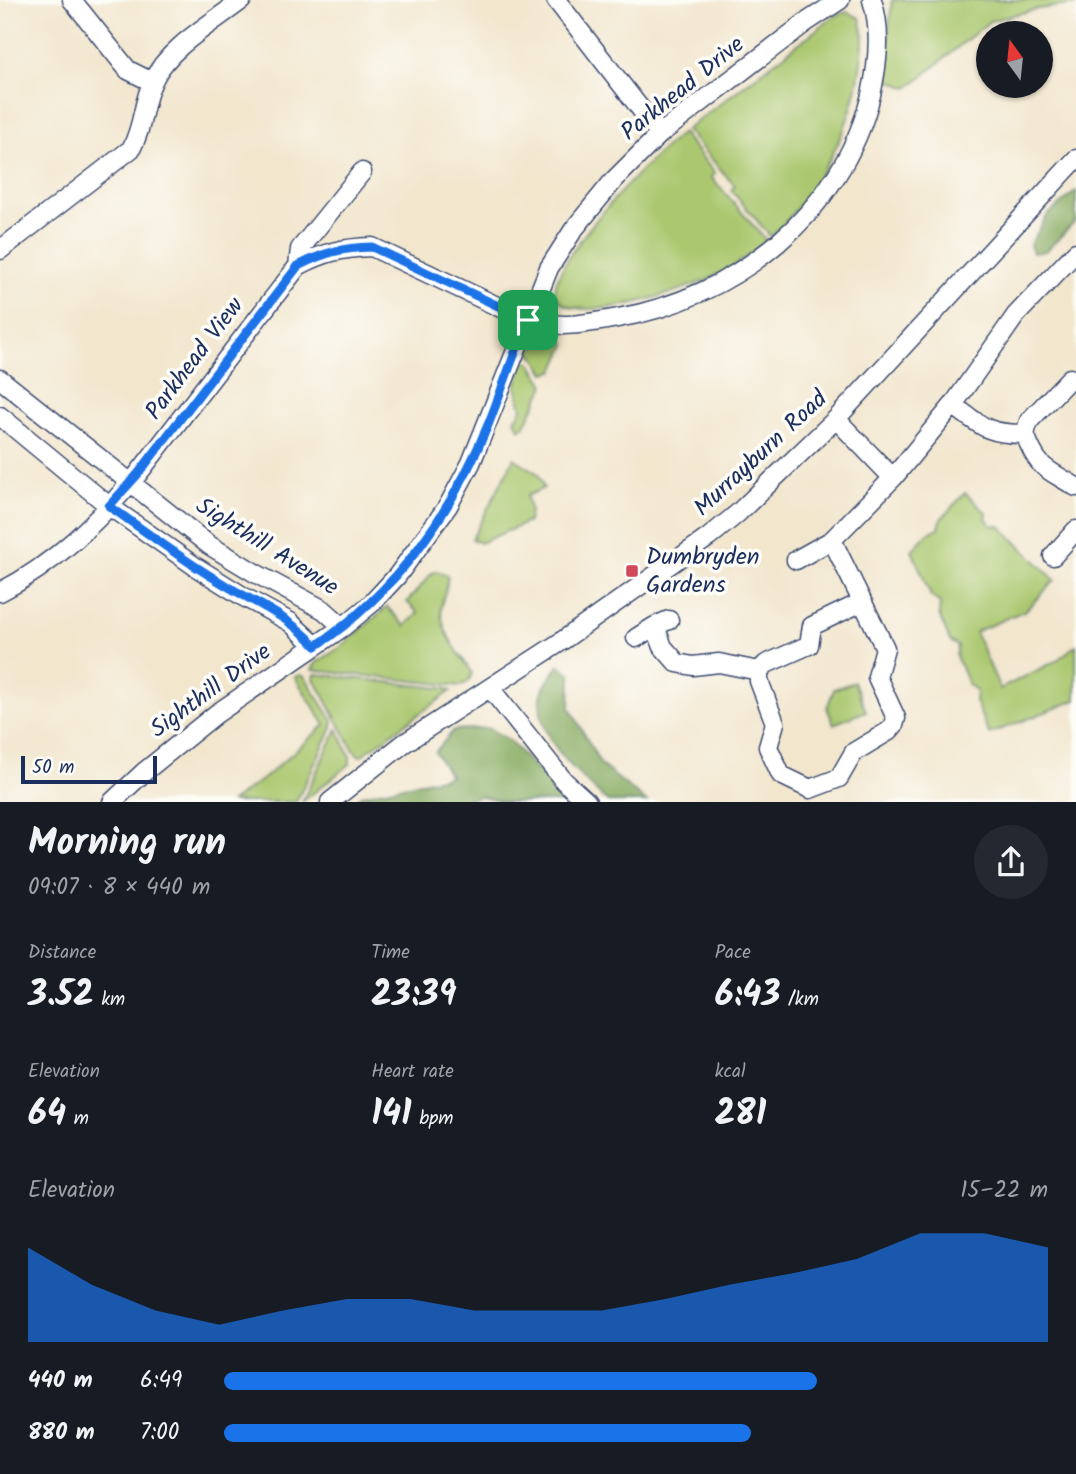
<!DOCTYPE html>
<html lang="en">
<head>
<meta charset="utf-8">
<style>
  body { margin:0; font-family:Kalam,sans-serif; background:#242831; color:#f1f3f6; height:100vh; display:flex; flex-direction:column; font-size:26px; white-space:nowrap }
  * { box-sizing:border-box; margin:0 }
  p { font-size:23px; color:#9ea1a6 }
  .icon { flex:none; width:38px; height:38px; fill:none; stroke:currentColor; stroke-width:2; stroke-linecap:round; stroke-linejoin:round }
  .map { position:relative; height:802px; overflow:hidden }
  .drawer { display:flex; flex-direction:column; background:#171b24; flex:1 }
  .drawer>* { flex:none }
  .needle { width:46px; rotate:345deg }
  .fabs { position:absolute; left:976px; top:21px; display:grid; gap:14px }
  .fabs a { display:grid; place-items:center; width:77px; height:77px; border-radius:50%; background:#171b24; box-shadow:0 2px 5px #0004; font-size:35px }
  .scale { position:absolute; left:21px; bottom:18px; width:136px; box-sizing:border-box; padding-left:7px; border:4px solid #1b2f5e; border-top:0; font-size:19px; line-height:24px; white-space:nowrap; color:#1b2f5e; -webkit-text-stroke:5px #fdfcf7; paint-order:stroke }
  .pin { position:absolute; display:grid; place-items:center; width:60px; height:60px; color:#fff; margin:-30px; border-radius:14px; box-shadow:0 4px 10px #0006 }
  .round { display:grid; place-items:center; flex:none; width:74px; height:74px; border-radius:37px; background:#242831 }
  .head { display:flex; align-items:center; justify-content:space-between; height:119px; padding:0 28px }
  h1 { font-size:38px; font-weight:600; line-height:52px }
  .figures { display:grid; grid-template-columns:repeat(3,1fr); gap:10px; height:119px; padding:7px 28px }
  .figures div { display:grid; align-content:center }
  .figures b { font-size:35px; font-weight:600 }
  .figures small { font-size:19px; font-weight:400 }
  .figures p { font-size:19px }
  .chart { height:196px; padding:14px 28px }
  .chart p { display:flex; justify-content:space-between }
  .chart svg { width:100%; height:126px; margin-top:7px; fill:#1a73e8; opacity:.7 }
  ul { padding:0 28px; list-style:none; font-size:23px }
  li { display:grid; grid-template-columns:112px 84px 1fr; align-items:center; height:52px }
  li i { height:18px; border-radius:9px; background:#1a73e8 }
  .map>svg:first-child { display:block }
  .green { fill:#abc870; stroke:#637c67; stroke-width:2 }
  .forest { fill:#88ac62; stroke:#526e60; stroke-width:2 }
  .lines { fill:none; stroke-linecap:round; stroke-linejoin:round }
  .minor-casing { stroke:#3b4a6f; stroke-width:21 }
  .minor { stroke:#fff; stroke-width:18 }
  .route-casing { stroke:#fff; stroke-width:14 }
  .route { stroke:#1a73e8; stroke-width:9 }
  .poi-dot { fill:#d1495b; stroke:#fdfcf7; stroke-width:2.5 }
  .labels { text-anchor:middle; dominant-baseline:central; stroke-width:7; stroke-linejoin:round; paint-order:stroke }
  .street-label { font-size:24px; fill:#1b2f5e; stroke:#fdfcf7 }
  .poi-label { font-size:24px; fill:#1b2f5e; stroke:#fdfcf7; text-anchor:start }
</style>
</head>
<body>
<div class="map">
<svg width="1076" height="802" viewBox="0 0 1076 802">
  <rect width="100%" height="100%" fill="#fdfcf7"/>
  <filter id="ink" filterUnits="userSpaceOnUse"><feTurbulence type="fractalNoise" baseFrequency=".0143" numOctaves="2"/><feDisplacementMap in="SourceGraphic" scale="14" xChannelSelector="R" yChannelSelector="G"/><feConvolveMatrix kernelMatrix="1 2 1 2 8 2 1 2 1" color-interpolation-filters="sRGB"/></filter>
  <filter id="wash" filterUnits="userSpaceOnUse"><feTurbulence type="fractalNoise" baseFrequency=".00686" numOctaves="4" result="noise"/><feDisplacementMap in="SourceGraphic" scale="28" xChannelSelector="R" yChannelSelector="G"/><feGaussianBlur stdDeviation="1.57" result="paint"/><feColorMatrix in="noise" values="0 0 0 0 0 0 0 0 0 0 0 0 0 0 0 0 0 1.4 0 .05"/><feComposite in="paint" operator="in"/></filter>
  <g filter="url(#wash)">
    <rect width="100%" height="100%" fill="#f2e6cd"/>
    <!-- green -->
    <path class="green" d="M 892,0 L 1076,0 L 1076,4 L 1038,9 L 990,21 L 908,88 L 884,78 Z
      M 847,12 L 860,18 C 865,32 863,47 861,61 C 854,128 818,190 771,237 L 731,190 L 735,186 L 686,130 L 824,24 L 835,16 Z
      M 682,133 L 715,173 L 711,177 L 767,241 C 751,253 736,266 718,275 C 692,288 570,331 555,294 C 552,257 652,156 682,133 Z
      M 565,341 L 566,344 L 554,371 L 545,373 L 531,351 L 534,346 Z
      M 525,361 L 530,362 L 545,385 L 524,427 L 520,429 L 515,420 L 522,409 L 516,386 Z
      M 514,458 L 538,474 L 544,488 L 527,496 L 530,510 L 528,522 L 480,543 L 472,539 Z
      M 965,493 L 987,513 L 986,518 L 991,525 L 1000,526 L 1055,580 L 1026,610 L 975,632 L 1000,689 L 1056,661 L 1076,645 L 1076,700 L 989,734 L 975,701 L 976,691 L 968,684 L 956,656 L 958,646 L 950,641 L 939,615 L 940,603 L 931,596 L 912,550 L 928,533 L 939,528 L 941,519 Z
      M 437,571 L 447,575 C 449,586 442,597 441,608 C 440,631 460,654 472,673 L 469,681 L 461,686 L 312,670 L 316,663 L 341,647 L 387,607 L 405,626 L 418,613 L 407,602 L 432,573 Z
      M 315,674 L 448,689 L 451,691 L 361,756 L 357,755 C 341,731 330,704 314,679 Z
      M 300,675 L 305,677 L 333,721 L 332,728 L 296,802 L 231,802 L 264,778 L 325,725 L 295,677 Z
      M 854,682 L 866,711 L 834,724 L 827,708 L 834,689 Z
      M 337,729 L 350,756 L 350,764 L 302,802 Z"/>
    <!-- forest -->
    <path class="forest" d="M 1076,191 L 1076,221 L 1046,251 L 1033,253 L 1030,245 L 1047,216 Z
      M 559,665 L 571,674 L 570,708 L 601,765 L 647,802 L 608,802 C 581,776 531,737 542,693 C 544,684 554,673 559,665 Z
      M 488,728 L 509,740 L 567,802 L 505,802 L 481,796 L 456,802 L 353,802 L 362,795 L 450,776 L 435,752 L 454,730 Z"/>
  </g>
  <g filter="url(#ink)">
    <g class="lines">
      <defs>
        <path id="minor" d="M 72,0 L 128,70 L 152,82
          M 556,0 L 660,134
          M 0,250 L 131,149 C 144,126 142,103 153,81 C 167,48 214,22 242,0
          M 298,266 L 300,249 L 362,172
          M 0,379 L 209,545 L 255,573 L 324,610 L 343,627
          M 953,405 C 982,427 988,434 1025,434 C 1038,470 1046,468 1076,487
          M 0,416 L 109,506 L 196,567 L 244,597 L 290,622 L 316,646
          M 836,419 L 893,478
          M 1025,434 L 1029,421 L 1070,378
          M 832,540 L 885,648 L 877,677 L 896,718 L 894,725 L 889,731 L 854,752 L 839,778 L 810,789 L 781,775 L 768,747 L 775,723 L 759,681 L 759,671 L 766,664 L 809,645 L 812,626 L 862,602
          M 1053,556 L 1076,530
          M 796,560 L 832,540 L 893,478 L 953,405 L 1016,315 L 1076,252
          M 0,592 C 55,564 98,521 138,474 L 298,266 C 325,252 342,248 372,247 L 518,316 C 554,330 581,325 618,318 C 735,298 842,213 871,95 C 878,64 882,31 872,0
          M 669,620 L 655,626 L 663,647 L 677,663 L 693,666 L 719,663 L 759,671
          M 636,638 L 655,626
          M 490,688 L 564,781 L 587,802
          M 112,802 L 144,772 L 216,714 L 343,627 L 372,603 L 397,576 L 448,506 L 471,463 L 549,268 L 574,229 L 614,180 L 660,134 L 805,23 L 840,0
          M 330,802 L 403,744 L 559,643 L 709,537 L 738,513 L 836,419 L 1076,159"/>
      </defs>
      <!-- minor casing -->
      <use href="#minor" class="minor-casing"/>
      <!-- minor -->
      <use href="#minor" class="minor"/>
    </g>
  </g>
  <g class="lines" filter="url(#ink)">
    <defs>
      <path id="route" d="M 372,247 L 528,320 C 513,355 502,390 488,425 C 452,512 396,593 316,646 C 288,615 252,602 217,580 C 180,558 145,531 109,506 L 138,474 L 298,266 C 325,252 342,248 372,247 Z"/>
    </defs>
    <!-- route casing -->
    <use href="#route" class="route-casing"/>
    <!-- route -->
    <use href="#route" class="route"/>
  </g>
  <!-- markers -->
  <rect class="poi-dot" x="625" y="564" width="14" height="14" rx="3.5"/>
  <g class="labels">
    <!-- street labels -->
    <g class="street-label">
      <text transform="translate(683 89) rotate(-39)">Parkhead Drive</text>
      <text transform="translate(195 359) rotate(-53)">Parkhead View</text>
      <text transform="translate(761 454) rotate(-43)">Murrayburn Road</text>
      <text transform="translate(267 547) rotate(32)">Sighthill Avenue</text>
      <text transform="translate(211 691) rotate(-36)">Sighthill Drive</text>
    </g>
    <!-- poi labels -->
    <g class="poi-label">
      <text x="646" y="557">Dumbryden<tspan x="646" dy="28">Gardens</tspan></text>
    </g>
  </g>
</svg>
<div class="fabs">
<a><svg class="needle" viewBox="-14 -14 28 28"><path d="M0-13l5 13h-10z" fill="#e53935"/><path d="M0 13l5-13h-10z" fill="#9ea1a6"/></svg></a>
</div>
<div class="scale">50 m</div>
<div class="pin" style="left:528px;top:320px;background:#1e9e55"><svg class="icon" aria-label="arrive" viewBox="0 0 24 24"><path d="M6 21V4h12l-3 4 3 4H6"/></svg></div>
</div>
<section class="drawer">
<div class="head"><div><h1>Morning run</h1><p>09:07 · 8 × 440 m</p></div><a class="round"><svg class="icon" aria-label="share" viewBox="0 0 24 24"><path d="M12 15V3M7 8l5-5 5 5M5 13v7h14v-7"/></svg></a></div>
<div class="figures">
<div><p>Distance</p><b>3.52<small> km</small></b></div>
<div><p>Time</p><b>23:39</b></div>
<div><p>Pace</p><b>6:43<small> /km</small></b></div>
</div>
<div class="figures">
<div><p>Elevation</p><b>64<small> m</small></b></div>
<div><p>Heart rate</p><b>141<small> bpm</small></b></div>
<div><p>kcal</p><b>281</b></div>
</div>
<div class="chart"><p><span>Elevation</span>15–22 m</p>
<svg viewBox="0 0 160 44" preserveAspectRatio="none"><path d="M0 44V11L10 24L20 33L30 38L40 33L50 29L60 29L70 33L80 33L90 33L100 29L110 24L120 20L130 15L140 6L150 6L160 11V44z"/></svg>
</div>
<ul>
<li><b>440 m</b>6:49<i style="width:72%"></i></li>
<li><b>880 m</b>7:00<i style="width:64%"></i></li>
</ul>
</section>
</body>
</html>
